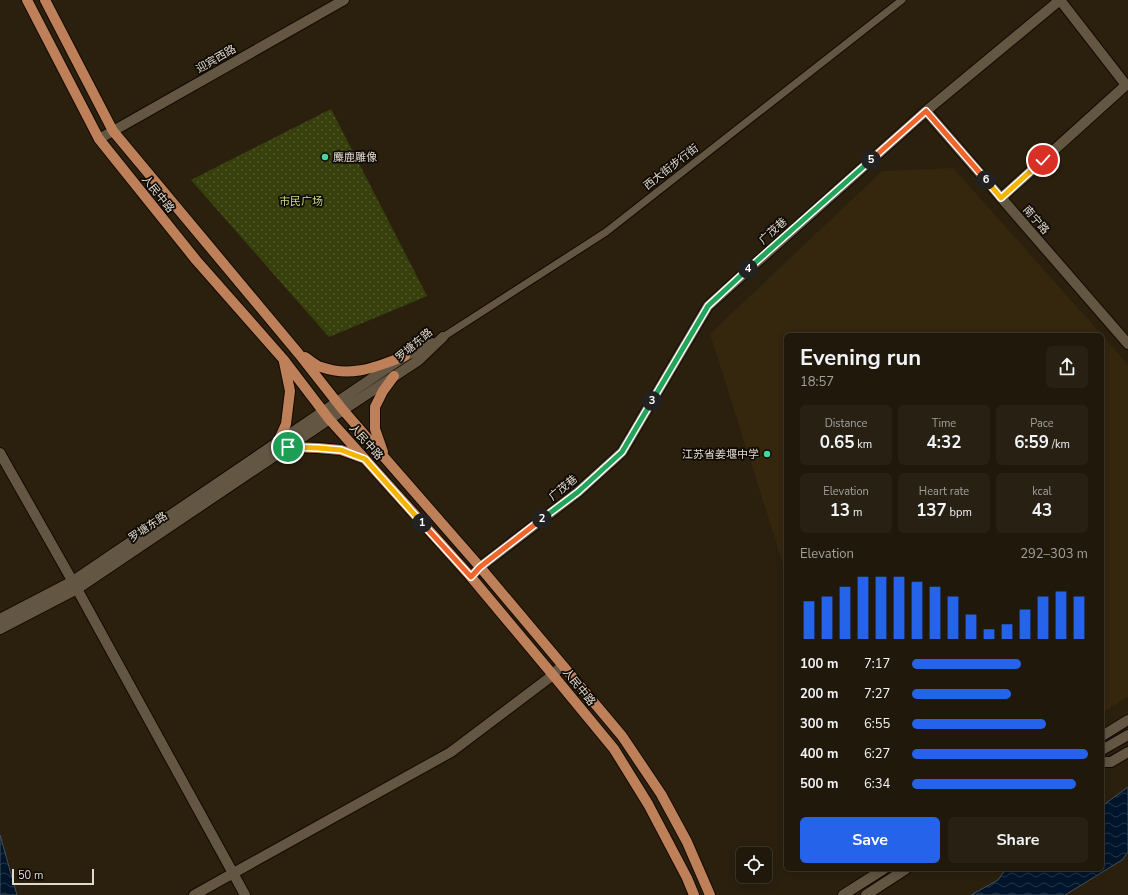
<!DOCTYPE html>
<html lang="en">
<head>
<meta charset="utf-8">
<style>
  body { margin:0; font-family:"Nunito Sans","Noto Sans SC",sans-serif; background:#282113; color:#f1f3f6; height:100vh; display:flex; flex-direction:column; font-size:15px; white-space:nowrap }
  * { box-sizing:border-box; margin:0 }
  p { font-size:13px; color:#a2a09c }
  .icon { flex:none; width:22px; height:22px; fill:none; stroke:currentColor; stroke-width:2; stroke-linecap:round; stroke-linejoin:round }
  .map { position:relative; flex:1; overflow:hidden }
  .drawer { position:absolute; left:784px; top:333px; width:320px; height:538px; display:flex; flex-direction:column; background:#20180a; border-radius:6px; box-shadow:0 2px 10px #0003,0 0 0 1px #3d372b }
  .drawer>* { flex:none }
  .fabs { position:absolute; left:736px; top:847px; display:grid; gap:8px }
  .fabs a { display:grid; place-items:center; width:36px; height:36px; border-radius:6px; background:#20180a; box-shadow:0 2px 10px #0003,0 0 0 1px #3d372b; font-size:20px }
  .scale { position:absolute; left:12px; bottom:10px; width:82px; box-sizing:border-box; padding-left:4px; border:2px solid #e0d9ce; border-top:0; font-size:11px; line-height:14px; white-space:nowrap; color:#e0d9ce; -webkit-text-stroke:3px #0f0a04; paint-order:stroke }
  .pin { position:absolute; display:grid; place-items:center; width:34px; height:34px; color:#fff; margin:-17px; border:2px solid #fff; border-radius:50%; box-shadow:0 1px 4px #0007 }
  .km { position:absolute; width:20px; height:20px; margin:-10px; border-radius:50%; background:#222; color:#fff; font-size:11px; line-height:20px; text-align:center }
  .round { display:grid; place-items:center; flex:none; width:42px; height:42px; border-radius:6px; background:#282113 }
  .headline { display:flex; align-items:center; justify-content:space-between; height:68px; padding:0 16px }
  h1 { font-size:22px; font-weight:700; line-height:30px }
  .stats { display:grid; grid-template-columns:repeat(3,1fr); gap:6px; height:68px; padding:4px 16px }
  .stats div { display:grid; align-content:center; border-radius:6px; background:#282113; text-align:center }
  .stats b { font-size:17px; font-weight:700 }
  .stats small { font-size:11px; font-weight:400 }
  .stats p { font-size:11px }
  .chart { height:112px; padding:8px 16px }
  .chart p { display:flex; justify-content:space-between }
  .chart svg { width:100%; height:72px; margin-top:4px; stroke:#2563eb; stroke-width:6 }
  .button { display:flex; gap:8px; margin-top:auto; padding:8px 16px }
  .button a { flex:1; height:46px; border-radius:6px; background:#2563eb; color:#fff; font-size:16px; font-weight:700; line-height:46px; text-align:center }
  .button a+a { background:#282113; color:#f1f3f6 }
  ul { padding:0 16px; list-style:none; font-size:13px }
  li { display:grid; grid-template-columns:64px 48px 1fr; align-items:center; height:30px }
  li i { height:10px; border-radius:5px; background:#2563eb }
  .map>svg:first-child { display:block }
  .built { fill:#35260e }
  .park { fill:url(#park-dots) }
  .water { fill:url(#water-waves); stroke:#43505c }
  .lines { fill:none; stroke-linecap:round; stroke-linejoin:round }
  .pedestrian-casing { stroke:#130900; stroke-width:9 }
  .minor-casing { stroke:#130900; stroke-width:12 }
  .tertiary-casing { stroke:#130900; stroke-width:12 }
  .primary-casing { stroke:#130900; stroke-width:12 }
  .pedestrian { stroke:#635643; stroke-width:7 }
  .minor { stroke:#635643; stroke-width:10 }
  .tertiary { stroke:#635643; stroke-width:10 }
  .primary { stroke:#bd8059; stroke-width:10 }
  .split-1-casing { stroke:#fff; stroke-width:8 }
  .split-2-casing { stroke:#fff; stroke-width:8 }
  .split-3-casing { stroke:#fff; stroke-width:8 }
  .split-4-casing { stroke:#fff; stroke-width:8 }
  .split-5-casing { stroke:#fff; stroke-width:8 }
  .split-6-casing { stroke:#fff; stroke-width:8 }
  .split-7-casing { stroke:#fff; stroke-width:8 }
  .split-1 { stroke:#f5b400; stroke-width:5 }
  .split-2 { stroke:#f0652b; stroke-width:5 }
  .split-3 { stroke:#22a559; stroke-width:5 }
  .split-4 { stroke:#22a559; stroke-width:5 }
  .split-5 { stroke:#22a559; stroke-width:5 }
  .split-6 { stroke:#f0652b; stroke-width:5 }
  .split-7 { stroke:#f5b400; stroke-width:5 }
  .poi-dot { fill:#47d49e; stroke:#0f0a04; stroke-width:1.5 }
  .labels { text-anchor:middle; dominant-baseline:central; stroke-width:3.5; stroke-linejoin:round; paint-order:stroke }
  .street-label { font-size:11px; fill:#e0d9ce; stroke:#0f0a04 }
  .poi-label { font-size:11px; fill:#e0d9ce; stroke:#0f0a04; text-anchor:start }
  .park-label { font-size:11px; fill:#c9de7f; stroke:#0f0a04 }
</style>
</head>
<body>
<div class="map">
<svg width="1128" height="895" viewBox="0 0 1128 895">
  <defs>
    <pattern id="park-dots" width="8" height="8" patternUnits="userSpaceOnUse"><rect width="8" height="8" fill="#37400d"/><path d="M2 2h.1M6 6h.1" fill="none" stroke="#545b2f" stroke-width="1.8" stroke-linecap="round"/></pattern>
    <pattern id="water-waves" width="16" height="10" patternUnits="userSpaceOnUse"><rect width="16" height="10" fill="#00152b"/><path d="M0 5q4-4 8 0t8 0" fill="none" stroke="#253649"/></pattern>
  </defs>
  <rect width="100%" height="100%" fill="#2b200e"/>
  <!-- built -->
  <path class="built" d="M 953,168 L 1102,335 L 786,335 L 786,573 L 710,334 L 882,171 Z
    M 1102,335 L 1128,365 L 1128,697 L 1102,713 Z"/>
  <!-- park -->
  <path class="park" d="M 331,109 L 427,296 L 329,337 L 191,180 Z"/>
  <!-- water -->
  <path class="water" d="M 1128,787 L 1128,852 L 1122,860 L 1065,895 L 971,895 L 998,880 L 1006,869 L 1102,869 L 1102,806 Z
    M 0,835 L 17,895 L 0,895 Z"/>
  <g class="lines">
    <defs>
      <path id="pedestrian" d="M 443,337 L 606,232 L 902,0"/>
      <path id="minor" d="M 926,111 L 1128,344
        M 99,139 L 344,0
        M 1001,198 L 1126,85 L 1060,0
        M 0,453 L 77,589 L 245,895
        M 471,577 L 480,567 L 578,492 L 622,452 L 708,306 L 926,111 L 1060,0
        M 1102,762 L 1111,762 L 1128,752
        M 194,895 L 451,752 L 553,675 L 562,665"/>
      <path id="tertiary" d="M 0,619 L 73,581 L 405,356 L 432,343
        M 0,629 L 77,589 L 343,410 L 419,360 L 443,337
        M 1102,736 L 1128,720
        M 1102,750 L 1128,735
        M 843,895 L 884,869
        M 866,895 L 906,869"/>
      <path id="primary" d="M 27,0 L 99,139 L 196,260 L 284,360 L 329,419 L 471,577 L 553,675 L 614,749 L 648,804 L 687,878 L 694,895
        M 45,0 L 113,131 L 299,354 L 343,410 L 480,567 L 622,736 L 661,794 L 687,842 L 710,895
        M 305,357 C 310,360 315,365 321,367 C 352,378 376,367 405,356
        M 278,442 L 286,424 L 290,391 L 284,362
        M 288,447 L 318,448 L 341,450 L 363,458
        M 383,452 L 375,429 L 375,407 L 383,391 L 394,376"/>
    </defs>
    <!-- pedestrian casing -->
    <use href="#pedestrian" class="pedestrian-casing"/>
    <!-- minor casing -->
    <use href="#minor" class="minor-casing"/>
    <!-- tertiary casing -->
    <use href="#tertiary" class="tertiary-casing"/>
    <!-- primary casing -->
    <use href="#primary" class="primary-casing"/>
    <!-- pedestrian -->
    <use href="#pedestrian" class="pedestrian"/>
    <!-- minor -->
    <use href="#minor" class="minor"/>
    <!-- tertiary -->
    <use href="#tertiary" class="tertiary"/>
    <!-- primary -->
    <use href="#primary" class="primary"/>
  </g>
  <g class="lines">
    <defs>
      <path id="split-1" d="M 288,447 L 318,448 L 341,450 L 365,459 L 422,523"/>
      <path id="split-2" d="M 422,523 L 471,577 L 480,567 L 542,519"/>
      <path id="split-3" d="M 542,519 L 578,492 L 622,452 L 652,401"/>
      <path id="split-4" d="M 652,401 L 708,306 L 748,269"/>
      <path id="split-5" d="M 748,269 L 871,160"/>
      <path id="split-6" d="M 871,160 L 926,111 L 986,180"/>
      <path id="split-7" d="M 986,180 L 1001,198 L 1043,160"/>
    </defs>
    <!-- split-1 casing -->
    <use href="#split-1" class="split-1-casing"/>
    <!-- split-2 casing -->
    <use href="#split-2" class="split-2-casing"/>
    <!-- split-3 casing -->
    <use href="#split-3" class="split-3-casing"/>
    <!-- split-4 casing -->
    <use href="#split-4" class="split-4-casing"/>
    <!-- split-5 casing -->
    <use href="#split-5" class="split-5-casing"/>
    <!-- split-6 casing -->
    <use href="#split-6" class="split-6-casing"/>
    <!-- split-7 casing -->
    <use href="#split-7" class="split-7-casing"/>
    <!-- split-1 -->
    <use href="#split-1" class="split-1"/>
    <!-- split-2 -->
    <use href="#split-2" class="split-2"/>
    <!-- split-3 -->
    <use href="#split-3" class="split-3"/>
    <!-- split-4 -->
    <use href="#split-4" class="split-4"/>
    <!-- split-5 -->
    <use href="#split-5" class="split-5"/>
    <!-- split-6 -->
    <use href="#split-6" class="split-6"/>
    <!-- split-7 -->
    <use href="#split-7" class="split-7"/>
  </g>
  <!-- markers -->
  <g class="poi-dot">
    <circle cx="325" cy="157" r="4"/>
    <circle cx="767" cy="454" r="4"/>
  </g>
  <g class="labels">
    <!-- street labels -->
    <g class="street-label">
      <text transform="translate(216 59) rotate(-30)">迎宾西路</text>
      <text transform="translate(671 167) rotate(-38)">西大街步行街</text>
      <text transform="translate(158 194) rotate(51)">人民中路</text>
      <text transform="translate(1036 220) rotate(49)">南宁路</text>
      <text transform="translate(773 231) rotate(-42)">广茂巷</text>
      <text transform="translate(414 345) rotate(-40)">罗塘东路</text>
      <text transform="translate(366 442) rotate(48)">人民中路</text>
      <text transform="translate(563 488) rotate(-39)">广茂巷</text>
      <text transform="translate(148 527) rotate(-34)">罗塘东路</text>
      <text transform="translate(579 687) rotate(51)">人民中路</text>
    </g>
    <!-- poi labels -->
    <g class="poi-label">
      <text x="333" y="157">麋鹿雕像</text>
      <text x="759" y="454" text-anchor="end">江苏省姜堰中学</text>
    </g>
    <!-- park labels -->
    <g class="park-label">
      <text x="301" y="201">市民广场</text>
    </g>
  </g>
</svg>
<div class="fabs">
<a><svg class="icon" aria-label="locate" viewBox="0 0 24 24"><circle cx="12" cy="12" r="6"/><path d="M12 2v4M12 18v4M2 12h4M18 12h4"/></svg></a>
</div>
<div class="scale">50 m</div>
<div class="pin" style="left:288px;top:447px;background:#1e9e55"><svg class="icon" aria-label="arrive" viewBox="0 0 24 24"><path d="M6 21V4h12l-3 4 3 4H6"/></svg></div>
<div class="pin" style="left:1043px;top:160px;background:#d93025"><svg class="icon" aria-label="check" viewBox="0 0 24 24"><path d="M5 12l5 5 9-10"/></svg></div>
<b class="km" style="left:422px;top:523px">1</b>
<b class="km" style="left:542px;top:519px">2</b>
<b class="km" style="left:652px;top:401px">3</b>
<b class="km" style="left:748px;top:269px">4</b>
<b class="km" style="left:871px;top:160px">5</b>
<b class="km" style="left:986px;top:180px">6</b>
<section class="drawer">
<div class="headline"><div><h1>Evening run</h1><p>18:57</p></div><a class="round"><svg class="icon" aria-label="share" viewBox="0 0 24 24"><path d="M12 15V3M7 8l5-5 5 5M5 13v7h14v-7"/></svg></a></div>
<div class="stats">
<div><p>Distance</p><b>0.65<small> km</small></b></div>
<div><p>Time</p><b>4:32</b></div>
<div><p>Pace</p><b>6:59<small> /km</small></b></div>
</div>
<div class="stats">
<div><p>Elevation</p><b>13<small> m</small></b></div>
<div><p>Heart rate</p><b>137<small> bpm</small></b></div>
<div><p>kcal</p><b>43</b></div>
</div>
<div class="chart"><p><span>Elevation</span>292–303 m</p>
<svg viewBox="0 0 160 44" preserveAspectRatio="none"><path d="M5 44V21M15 44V18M25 44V12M35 44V6M45 44V6M55 44V6M65 44V9M75 44V12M85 44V18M95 44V29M105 44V38M115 44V35M125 44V26M135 44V18M145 44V15M155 44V18"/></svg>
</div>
<ul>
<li><b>100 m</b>7:17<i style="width:62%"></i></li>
<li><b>200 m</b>7:27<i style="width:56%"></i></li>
<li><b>300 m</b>6:55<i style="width:76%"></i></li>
<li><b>400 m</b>6:27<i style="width:100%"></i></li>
<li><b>500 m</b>6:34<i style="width:93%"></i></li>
</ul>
<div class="button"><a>Save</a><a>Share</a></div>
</section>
</div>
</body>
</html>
